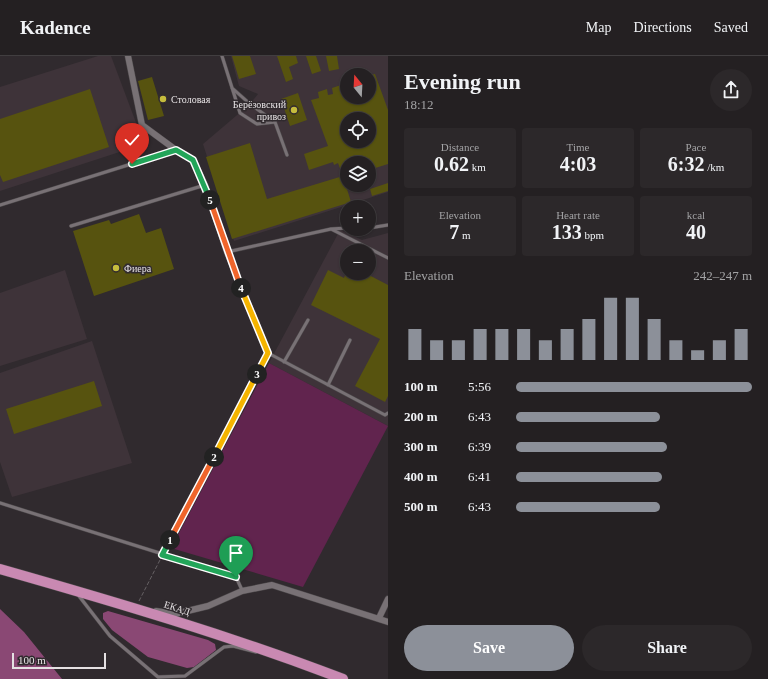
<!DOCTYPE html>
<html lang="en">
<head>
<meta charset="utf-8">
<style>
  body { margin:0; font-family:"Times New Roman",serif; background:#2c282a; color:#f1f3f6; height:100vh; display:flex; flex-direction:column; font-size:15px; white-space:nowrap }
  * { box-sizing:border-box; margin:0 }
  p { font-size:13px; color:#a3a3a5 }
  .icon { flex:none; width:22px; height:22px; fill:none; stroke:currentColor; stroke-width:2; stroke-linecap:round; stroke-linejoin:round }
  .map { position:relative; flex:1; overflow:hidden }
  .details { display:flex; flex-direction:column; background:#242022; width:380px }
  .details>* { flex:none }
  .needle { width:26px; rotate:342deg }
  .controls { position:absolute; left:340px; top:12px; display:grid; gap:8px }
  .controls a { display:grid; place-items:center; width:36px; height:36px; border-radius:50%; background:#242022; box-shadow:0 1px 3px #0004,0 0 0 1px #413e40; font-size:20px }
  .scale { position:absolute; left:12px; bottom:10px; width:94px; box-sizing:border-box; padding-left:4px; border:2px solid #e5e1e3; border-top:0; font-size:11px; line-height:14px; white-space:nowrap; color:#e5e1e3; -webkit-text-stroke:3px #302a2e; paint-order:stroke }
  .pin { position:absolute; display:grid; place-items:center; width:34px; height:34px; color:#fff; margin:-41px -17px; border-radius:50% 50% 50% 0; rotate:-45deg; box-shadow:0 0 4px #0007 }
  .pin .icon { rotate:45deg }
  .km { position:absolute; width:20px; height:20px; margin:-10px; border-radius:50%; background:#222; color:#fff; font-size:11px; line-height:20px; text-align:center }
  .round { display:grid; place-items:center; flex:none; width:42px; height:42px; border-radius:21px; background:#2c282a }
  .summary { display:flex; align-items:center; justify-content:space-between; height:68px; padding:0 16px }
  h1 { font-size:22px; font-weight:700; line-height:30px }
  .metrics { display:grid; grid-template-columns:repeat(3,1fr); gap:6px; height:68px; padding:4px 16px }
  .metrics div { display:grid; align-content:center; border-radius:4px; background:#2c282a; text-align:center }
  .metrics b { font-size:20px; font-weight:700 }
  .metrics small { font-size:11px; font-weight:400 }
  .metrics p { font-size:11px }
  .chart { height:112px; padding:8px 16px }
  .chart p { display:flex; justify-content:space-between }
  .chart svg { width:100%; height:72px; margin-top:4px; stroke:#8c9099; stroke-width:6 }
  .cta { display:flex; gap:8px; margin-top:auto; padding:8px 16px }
  .cta a { flex:1; height:46px; border-radius:24px; background:#8c9099; color:#fff; font-size:16px; font-weight:700; line-height:46px; text-align:center }
  .cta a+a { background:#2c282a; color:#f1f3f6 }
  ul { padding:0 16px; list-style:none; font-size:13px }
  li { display:grid; grid-template-columns:64px 48px 1fr; align-items:center; height:30px }
  li i { height:10px; border-radius:5px; background:#8c9099 }
  header { display:flex; align-items:center; gap:24px; box-sizing:border-box; height:56px; padding:0 20px; background:#242022; border-bottom:1px solid #413e40 }
  header strong { font-size:19px }
  nav { display:flex; gap:22px; margin-inline-start:auto; font-size:14px }
  main { display:flex; flex:1; min-height:0 }
  .map>svg:first-child { display:block }
  .built { fill:#3e3339; fill-rule:evenodd }
  .green { fill:#61244e }
  .forest { fill:#8a4874 }
  .building { fill:#57530f; fill-rule:evenodd }
  .lines { fill:none; stroke-linecap:round; stroke-linejoin:round }
  .service-casing { stroke:#4d494b; stroke-width:4 }
  .minor-casing { stroke:#4d494b; stroke-width:7 }
  .trunk-casing { stroke:#4d494b; stroke-width:11 }
  .path { stroke:#666164; stroke-width:1; stroke-dasharray:4 2; stroke-linecap:butt }
  .service { stroke:#787175; stroke-width:3 }
  .minor { stroke:#787175; stroke-width:6 }
  .trunk { stroke:#c989b2; stroke-width:10 }
  .split-1-casing { stroke:#fff; stroke-width:8 }
  .split-2-casing { stroke:#fff; stroke-width:8 }
  .split-3-casing { stroke:#fff; stroke-width:8 }
  .split-4-casing { stroke:#fff; stroke-width:8 }
  .split-5-casing { stroke:#fff; stroke-width:8 }
  .split-6-casing { stroke:#fff; stroke-width:8 }
  .split-1 { stroke:#22a559; stroke-width:5 }
  .split-2 { stroke:#f0652b; stroke-width:5 }
  .split-3 { stroke:#f5b400; stroke-width:5 }
  .split-4 { stroke:#f5b400; stroke-width:5 }
  .split-5 { stroke:#f0652b; stroke-width:5 }
  .split-6 { stroke:#22a559; stroke-width:5 }
  .poi-dot { fill:#c5bc3d; stroke:#302a2e; stroke-width:1.5 }
  .labels { text-anchor:middle; dominant-baseline:central; stroke-width:3; stroke-linejoin:round; paint-order:stroke }
  .poi-label { font-size:10px; fill:#e5e1e3; stroke:#302a2e; text-anchor:start }
  .street-label { font-size:10px; fill:#e5e1e3; stroke:#302a2e }
</style>
</head>
<body>
<header>
<strong>Kadence</strong>
<nav><a>Map</a><a>Directions</a><a>Saved</a></nav>
</header>
<main>
<div class="map">
<svg width="388" height="623" viewBox="0 0 388 623">
  <rect width="100%" height="100%" fill="#302a2e"/>
  <!-- built -->
  <path class="built" d="M 98,0 L 111,0 L 144,88 L 0,135 L 0,31 Z
    M 231,0 L 388,0 L 388,136 L 234,185 L 203,88 L 250,48 L 258,38 L 239,30 ZM 347,19 L 369,19 L 369,41 L 347,41 ZM 347,63 L 369,63 L 369,85 L 347,85 ZM 347,107 L 369,107 L 369,129 L 347,129 Z
    M 340,174 L 362,184 L 388,177 L 388,370 L 269,307 ZM 347,195 L 369,195 L 369,217 L 347,217 Z
    M 65,214 L 87,283 L 0,310 L 0,237 Z
    M 92,285 L 132,407 L 12,441 L 0,406 L 0,317 Z"/>
  <!-- green -->
  <path class="green" d="M 269,307 L 388,370 L 303,531 L 171,492 Z"/>
  <!-- forest -->
  <path class="forest" d="M 0,553 L 24,576 L 62,623 L 0,623 Z
    M 108,555 L 208,584 L 215,588 L 216,594 L 194,611 L 187,612 L 148,601 L 112,574 L 103,563 L 103,557 Z"/>
  <!-- building -->
  <path class="building" d="M 232,0 L 250,0 L 256,18 L 239,23 Z
    M 277,0 L 296,0 L 298,7 L 289,11 L 293,23 L 286,26 Z
    M 306,0 L 316,0 L 321,15 L 312,18 Z
    M 326,0 L 337,0 L 339,13 L 329,15 Z
    M 375,18 L 388,54 L 388,108 L 369,114 L 369,107 L 347,107 L 346,129 L 338,107 L 334,109 L 333,106 L 309,114 L 304,98 L 328,90 L 311,44 L 319,42 L 318,36 L 327,33 L 328,39 L 333,38 L 332,32 L 347,27 L 347,41 L 369,41 L 369,19 ZM 347,63 L 369,63 L 369,85 L 347,85 Z
    M 152,21 L 164,60 L 148,64 L 138,25 Z
    M 90,33 L 109,91 L 3,126 L 0,119 L 0,63 Z
    M 298,37 L 307,64 L 290,70 L 281,43 Z
    M 250,87 L 267,143 L 343,120 L 351,146 L 232,183 L 206,101 Z
    M 388,127 L 388,135 L 372,140 L 370,133 Z
    M 139,158 L 146,177 L 161,172 L 174,213 L 94,240 L 73,175 L 109,164 L 111,168 Z
    M 328,214 L 344,222 L 346,217 L 365,217 L 388,229 L 388,340 L 385,346 L 355,330 L 380,283 L 311,249 Z
    M 94,325 L 102,350 L 14,378 L 6,353 Z"/>
  <g class="lines">
    <defs>
      <path id="service" d="M 222,0 L 240,57 L 257,68 L 275,66
        M 232,32 L 250,48 L 275,66 L 287,99
        M 0,149 L 176,94
        M 71,170 L 205,129
        M 369,172 L 388,169
        M 331,173 L 347,172
        M 227,196 L 331,173 L 388,202
        M 268,297 L 385,359 L 388,357
        M 284,306 L 308,264
        M 328,329 L 350,284
        M 0,447 L 236,521 L 242,534
        M 79,540 L 110,580 L 158,621 L 185,620 L 224,591 L 233,590 L 256,596"/>
      <path id="minor" d="M 128,0 L 142,69 L 176,94 L 193,104 L 205,129 L 227,196 L 268,297
        M 156,555 L 175,558 L 208,550 L 242,535 L 272,529 L 388,566
        M 379,562 L 388,543"/>
      <path id="trunk" d="M 0,513 C 116,546 231,580 343,623"/>
    </defs>
    <!-- service casing -->
    <use href="#service" class="service-casing"/>
    <!-- minor casing -->
    <use href="#minor" class="minor-casing"/>
    <!-- trunk casing -->
    <use href="#trunk" class="trunk-casing"/>
    <!-- path -->
    <path class="path" d="M 165,493 L 265,303
      M 139,545 L 161,502"/>
    <!-- service -->
    <use href="#service" class="service"/>
    <!-- minor -->
    <use href="#minor" class="minor"/>
    <!-- trunk -->
    <use href="#trunk" class="trunk"/>
  </g>
  <g class="lines">
    <defs>
      <path id="split-1" d="M 170,484 L 162,499 L 236,521"/>
      <path id="split-2" d="M 170,484 L 214,401"/>
      <path id="split-3" d="M 214,401 L 257,318"/>
      <path id="split-4" d="M 241,232 L 268,297 L 257,318"/>
      <path id="split-5" d="M 210,144 L 241,232"/>
      <path id="split-6" d="M 132,108 L 176,94 L 193,104 L 210,144"/>
    </defs>
    <!-- split-1 casing -->
    <use href="#split-1" class="split-1-casing"/>
    <!-- split-2 casing -->
    <use href="#split-2" class="split-2-casing"/>
    <!-- split-3 casing -->
    <use href="#split-3" class="split-3-casing"/>
    <!-- split-4 casing -->
    <use href="#split-4" class="split-4-casing"/>
    <!-- split-5 casing -->
    <use href="#split-5" class="split-5-casing"/>
    <!-- split-6 casing -->
    <use href="#split-6" class="split-6-casing"/>
    <!-- split-1 -->
    <use href="#split-1" class="split-1"/>
    <!-- split-2 -->
    <use href="#split-2" class="split-2"/>
    <!-- split-3 -->
    <use href="#split-3" class="split-3"/>
    <!-- split-4 -->
    <use href="#split-4" class="split-4"/>
    <!-- split-5 -->
    <use href="#split-5" class="split-5"/>
    <!-- split-6 -->
    <use href="#split-6" class="split-6"/>
  </g>
  <!-- markers -->
  <g class="poi-dot">
    <circle cx="163" cy="43" r="4"/>
    <circle cx="294" cy="54" r="4"/>
    <circle cx="116" cy="212" r="4"/>
  </g>
  <g class="labels">
    <!-- poi labels -->
    <g class="poi-label">
      <text x="171" y="43">Столовая</text>
      <text x="286" y="48" text-anchor="end">Берёзовский<tspan x="286" dy="12">привоз</tspan></text>
      <text x="124" y="212">Фиера</text>
    </g>
    <!-- street labels -->
    <g class="street-label">
      <text transform="translate(177 552) rotate(18)">ЕКАД</text>
    </g>
  </g>
</svg>
<div class="controls">
<a><svg class="needle" viewBox="-14 -14 28 28"><path d="M0-13l5 13h-10z" fill="#e53935"/><path d="M0 13l5-13h-10z" fill="#a3a3a5"/></svg></a>
<a><svg class="icon" aria-label="locate" viewBox="0 0 24 24"><circle cx="12" cy="12" r="6"/><path d="M12 2v4M12 18v4M2 12h4M18 12h4"/></svg></a>
<a><svg class="icon" aria-label="layers" viewBox="0 0 24 24"><path d="M12 4l9 5-9 5-9-5zM3 14l9 5 9-5"/></svg></a>
<a>+</a>
<a>−</a>
</div>
<div class="scale">100 m</div>
<div class="pin" style="left:236px;top:521px;background:#1e9e55"><svg class="icon" aria-label="arrive" viewBox="0 0 24 24"><path d="M6 21V4h12l-3 4 3 4H6"/></svg></div>
<div class="pin" style="left:132px;top:108px;background:#d93025"><svg class="icon" aria-label="check" viewBox="0 0 24 24"><path d="M5 12l5 5 9-10"/></svg></div>
<b class="km" style="left:170px;top:484px">1</b>
<b class="km" style="left:214px;top:401px">2</b>
<b class="km" style="left:257px;top:318px">3</b>
<b class="km" style="left:241px;top:232px">4</b>
<b class="km" style="left:210px;top:144px">5</b>
</div>
<section class="details">
<div class="summary"><div><h1>Evening run</h1><p>18:12</p></div><a class="round"><svg class="icon" aria-label="share" viewBox="0 0 24 24"><path d="M12 15V3M7 8l5-5 5 5M5 13v7h14v-7"/></svg></a></div>
<div class="metrics">
<div><p>Distance</p><b>0.62<small> km</small></b></div>
<div><p>Time</p><b>4:03</b></div>
<div><p>Pace</p><b>6:32<small> /km</small></b></div>
</div>
<div class="metrics">
<div><p>Elevation</p><b>7<small> m</small></b></div>
<div><p>Heart rate</p><b>133<small> bpm</small></b></div>
<div><p>kcal</p><b>40</b></div>
</div>
<div class="chart"><p><span>Elevation</span>242–247 m</p>
<svg viewBox="0 0 160 44" preserveAspectRatio="none"><path d="M5 44V25M15 44V32M25 44V32M35 44V25M45 44V25M55 44V25M65 44V32M75 44V25M85 44V19M95 44V6M105 44V6M115 44V19M125 44V32M135 44V38M145 44V32M155 44V25"/></svg>
</div>
<ul>
<li><b>100 m</b>5:56<i style="width:100%"></i></li>
<li><b>200 m</b>6:43<i style="width:61%"></i></li>
<li><b>300 m</b>6:39<i style="width:64%"></i></li>
<li><b>400 m</b>6:41<i style="width:62%"></i></li>
<li><b>500 m</b>6:43<i style="width:61%"></i></li>
</ul>
<div class="cta"><a>Save</a><a>Share</a></div>
</section>
</main>
</body>
</html>
